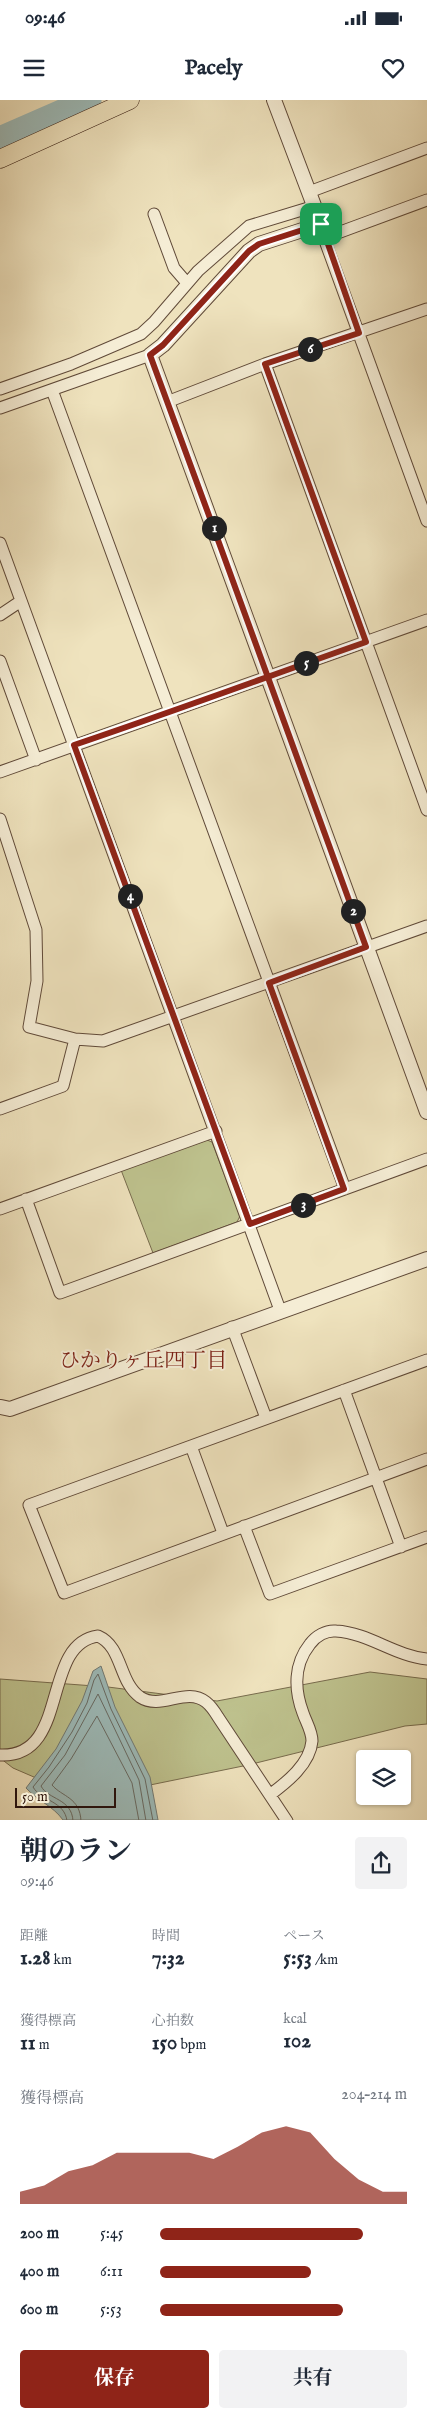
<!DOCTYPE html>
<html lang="ja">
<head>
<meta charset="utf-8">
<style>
  body { margin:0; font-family:"IM FELL English","Noto Serif JP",serif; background:#f2f2f3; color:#1f2937; height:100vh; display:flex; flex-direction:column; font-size:19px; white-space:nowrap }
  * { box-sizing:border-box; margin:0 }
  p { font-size:16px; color:#747a83 }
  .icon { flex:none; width:28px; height:28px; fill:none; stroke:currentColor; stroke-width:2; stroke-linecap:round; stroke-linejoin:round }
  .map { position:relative; height:1720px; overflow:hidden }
  .sheet { display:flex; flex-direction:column; background:#fff; flex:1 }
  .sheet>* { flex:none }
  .controls { position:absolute; left:356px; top:1650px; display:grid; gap:10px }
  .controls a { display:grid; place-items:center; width:55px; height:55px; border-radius:5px; background:#fff; box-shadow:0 1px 4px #0004; font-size:25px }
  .scale { position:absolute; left:15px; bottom:12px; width:101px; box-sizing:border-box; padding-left:5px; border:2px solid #31170d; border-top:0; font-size:14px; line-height:18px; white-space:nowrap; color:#31170d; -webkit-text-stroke:4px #f5edd5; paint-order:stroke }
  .pin { position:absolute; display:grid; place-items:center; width:42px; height:42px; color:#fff; margin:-21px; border-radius:10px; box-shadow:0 2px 8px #0006 }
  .km { position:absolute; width:25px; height:25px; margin:-12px; border-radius:50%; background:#222; color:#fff; font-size:14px; line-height:25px; text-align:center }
  .round { display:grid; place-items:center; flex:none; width:52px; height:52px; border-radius:5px; background:#f2f2f3 }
  .head { display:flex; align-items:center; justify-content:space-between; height:85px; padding:0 20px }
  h1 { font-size:28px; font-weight:700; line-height:38px }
  .metrics { display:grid; grid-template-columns:repeat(3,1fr); gap:8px; height:85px; padding:5px 20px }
  .metrics div { display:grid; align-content:center }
  .metrics b { font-size:21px; font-weight:700 }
  .metrics small { font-size:14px; font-weight:400 }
  .metrics p { font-size:14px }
  .chart { height:140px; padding:10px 20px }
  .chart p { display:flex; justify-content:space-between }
  .chart svg { width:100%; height:90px; margin-top:5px; fill:#8f2418; opacity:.7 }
  .button { display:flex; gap:10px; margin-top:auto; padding:10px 20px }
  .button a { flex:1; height:58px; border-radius:5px; background:#8f2418; color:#fff; font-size:20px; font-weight:700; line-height:58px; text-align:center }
  .button a+a { background:#f2f2f3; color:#1f2937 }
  ul { padding:0 20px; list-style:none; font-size:16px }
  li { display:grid; grid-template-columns:80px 60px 1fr; align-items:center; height:38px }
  li i { height:12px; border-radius:6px; background:#8f2418 }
  .status { display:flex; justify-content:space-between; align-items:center; height:35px; padding:0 25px; background:#fff; direction:ltr }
  .status svg { height:14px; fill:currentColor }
  header { display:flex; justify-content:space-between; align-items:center; height:65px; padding:0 20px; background:#fff; font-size:22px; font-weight:700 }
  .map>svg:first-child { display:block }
  .green { fill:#bec28e; stroke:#786c4e }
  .water { fill:#9dbcbb; stroke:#727a75 }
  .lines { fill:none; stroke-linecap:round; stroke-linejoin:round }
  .shore { stroke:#676a64; stroke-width:1 }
  .river { stroke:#9dbcbb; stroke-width:25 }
  .minor-casing { stroke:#604a39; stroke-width:13 }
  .tertiary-casing { stroke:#604a39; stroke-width:16 }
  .primary-casing { stroke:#31170d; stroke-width:19 }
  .minor { stroke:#f5edd5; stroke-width:11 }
  .tertiary { stroke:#f5edd5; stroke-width:14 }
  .primary { stroke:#efe3be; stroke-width:18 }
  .route-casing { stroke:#fff; stroke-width:10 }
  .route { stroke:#8f2418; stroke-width:6 }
  .labels { text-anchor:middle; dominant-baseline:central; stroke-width:4; stroke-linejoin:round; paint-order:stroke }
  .neighbourhood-label { font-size:21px; fill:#7a1f14; stroke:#f5edd5 }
</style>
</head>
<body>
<div class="status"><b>09:46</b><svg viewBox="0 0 49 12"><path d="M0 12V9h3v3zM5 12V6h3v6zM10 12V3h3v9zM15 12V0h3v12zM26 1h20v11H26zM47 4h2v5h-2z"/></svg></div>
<header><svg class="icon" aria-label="menu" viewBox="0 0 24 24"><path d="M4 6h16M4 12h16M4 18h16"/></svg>Pacely<svg class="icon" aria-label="heart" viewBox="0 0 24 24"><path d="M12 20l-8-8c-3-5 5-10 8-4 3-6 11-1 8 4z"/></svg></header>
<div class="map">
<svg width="427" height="1721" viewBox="0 0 427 1721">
  <rect width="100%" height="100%" fill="#efe3be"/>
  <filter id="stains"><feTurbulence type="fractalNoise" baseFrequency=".004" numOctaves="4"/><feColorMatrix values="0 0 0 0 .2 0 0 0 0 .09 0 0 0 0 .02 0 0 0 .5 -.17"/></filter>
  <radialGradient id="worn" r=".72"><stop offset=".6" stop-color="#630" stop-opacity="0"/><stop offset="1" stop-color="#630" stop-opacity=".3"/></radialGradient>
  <!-- green -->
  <path class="green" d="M 207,1040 L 212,1042 L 240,1116 L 237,1122 L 153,1153 L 121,1070 Z
    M 370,1572 L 427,1579 L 427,1624 L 405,1626 L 248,1665 L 150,1685 L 64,1690 L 13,1668 L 0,1658 L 0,1579 L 108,1587 L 217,1601 Z"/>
  <!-- water -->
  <path class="water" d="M 101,1566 L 115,1607 L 150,1677 L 158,1720 L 63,1720 C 53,1706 38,1701 26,1688 L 56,1649 L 82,1601 L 93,1571 Z"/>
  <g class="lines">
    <!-- shore -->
    <path class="shore" d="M 67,1721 C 65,1701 41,1701 33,1687 L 49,1667 L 72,1632 L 87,1603 L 94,1580 L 98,1574 L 111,1609 L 145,1679 L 153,1721
      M 73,1721 C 72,1698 48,1700 41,1686 L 65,1655 L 98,1594 L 139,1680 L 146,1721
      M 81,1721 C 80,1697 62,1697 52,1685 L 71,1659 L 97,1616 L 132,1683 L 139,1721"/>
    <!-- river -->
    <path class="river" d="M 0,39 L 89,0"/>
    <defs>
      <path id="minor" d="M 309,92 L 427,48
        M 154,114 L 174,168 L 187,183
        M 321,124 L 324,138 L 427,421
        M 324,138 L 427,100
        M 265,264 L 427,710
        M 0,289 L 71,264 L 141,234 L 154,222 L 198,171 L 249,126 L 315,106
        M 52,290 L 345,1089
        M 167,302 L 265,264 L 427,209
        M 0,308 L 150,255
        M 0,443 L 280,1210
        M 0,515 L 21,501
        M 0,561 L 36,660
        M 0,672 L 427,520
        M 0,719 L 36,830 L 37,881 L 29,927 L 75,939 L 103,941 L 427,826
        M 0,1009 L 63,986 L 75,939
        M 26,1099 L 60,1193 L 427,1059
        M 0,1109 L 216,1031
        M 232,1227 L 266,1318
        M 427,1260 L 29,1405 L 64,1493 L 427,1359
        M 344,1290 L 401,1447
        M 191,1346 L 223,1433
        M 244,1426 L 270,1494 L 427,1437
        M 0,1655 C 71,1658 40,1544 98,1536 C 123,1547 118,1581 140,1597 C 161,1611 186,1586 206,1602 C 211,1606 215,1612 218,1617 L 287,1721
        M 271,1694 C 287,1682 310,1664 312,1641 C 312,1631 306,1622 303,1613 C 294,1589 294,1564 310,1544 C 316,1536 326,1530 336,1531 C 369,1533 395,1556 427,1559"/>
      <path id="tertiary" d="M 274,0 L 321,124 L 259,144 L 249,151 L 163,245 L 150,255 L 427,1012
        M 1,1307 L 10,1309 L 427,1159"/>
      <path id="primary" d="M 0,59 L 130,0"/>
    </defs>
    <!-- minor casing -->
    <use href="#minor" class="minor-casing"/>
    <!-- tertiary casing -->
    <use href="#tertiary" class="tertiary-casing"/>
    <!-- primary casing -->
    <use href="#primary" class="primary-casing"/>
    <!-- minor -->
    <use href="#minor" class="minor"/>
    <!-- tertiary -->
    <use href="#tertiary" class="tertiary"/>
    <!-- primary -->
    <use href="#primary" class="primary"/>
  </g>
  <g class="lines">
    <defs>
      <path id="route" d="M 321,124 L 259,144 L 249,151 L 163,245 L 150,255 C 223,452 294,650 366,847 L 269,883 L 344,1089 L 250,1124 L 74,645 C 172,612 269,576 366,542 L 265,264 L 359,233 L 321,124"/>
    </defs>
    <!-- route casing -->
    <use href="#route" class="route-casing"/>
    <!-- route -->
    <use href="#route" class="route"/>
  </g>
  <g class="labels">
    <!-- neighbourhood labels -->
    <g class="neighbourhood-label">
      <text x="143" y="1261">ひかりヶ丘四丁目</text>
    </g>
  </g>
  <rect width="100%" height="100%" filter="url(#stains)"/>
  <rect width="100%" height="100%" fill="url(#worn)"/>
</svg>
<div class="controls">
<a><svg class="icon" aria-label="layers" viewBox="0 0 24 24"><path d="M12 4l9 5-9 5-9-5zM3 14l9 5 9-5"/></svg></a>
</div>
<div class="scale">50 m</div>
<div class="pin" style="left:321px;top:124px;background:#1e9e55"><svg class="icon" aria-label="arrive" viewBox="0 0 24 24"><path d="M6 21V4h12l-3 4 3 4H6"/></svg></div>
<b class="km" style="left:214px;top:428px">1</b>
<b class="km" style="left:353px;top:811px">2</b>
<b class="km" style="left:303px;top:1105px">3</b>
<b class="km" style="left:130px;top:796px">4</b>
<b class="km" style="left:306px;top:563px">5</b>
<b class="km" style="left:310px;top:249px">6</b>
</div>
<section class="sheet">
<div class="head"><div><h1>朝のラン</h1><p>09:46</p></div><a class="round"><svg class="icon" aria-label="share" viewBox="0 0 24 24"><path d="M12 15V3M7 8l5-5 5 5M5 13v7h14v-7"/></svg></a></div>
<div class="metrics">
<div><p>距離</p><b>1.28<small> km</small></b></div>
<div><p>時間</p><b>7:32</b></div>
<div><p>ペース</p><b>5:53<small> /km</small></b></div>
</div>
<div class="metrics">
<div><p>獲得標高</p><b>11<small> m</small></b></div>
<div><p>心拍数</p><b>150<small> bpm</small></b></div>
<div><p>kcal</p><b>102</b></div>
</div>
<div class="chart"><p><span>獲得標高</span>204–214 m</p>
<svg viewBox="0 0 160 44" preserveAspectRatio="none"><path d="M0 44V38L10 35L20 28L30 25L40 19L50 19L60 19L70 19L80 22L90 16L100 9L110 6L120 9L130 22L140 32L150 38L160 38V44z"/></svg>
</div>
<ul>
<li><b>200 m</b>5:45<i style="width:82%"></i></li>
<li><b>400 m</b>6:11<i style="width:61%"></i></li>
<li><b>600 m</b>5:53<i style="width:74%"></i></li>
</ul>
<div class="button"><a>保存</a><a>共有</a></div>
</section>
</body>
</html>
